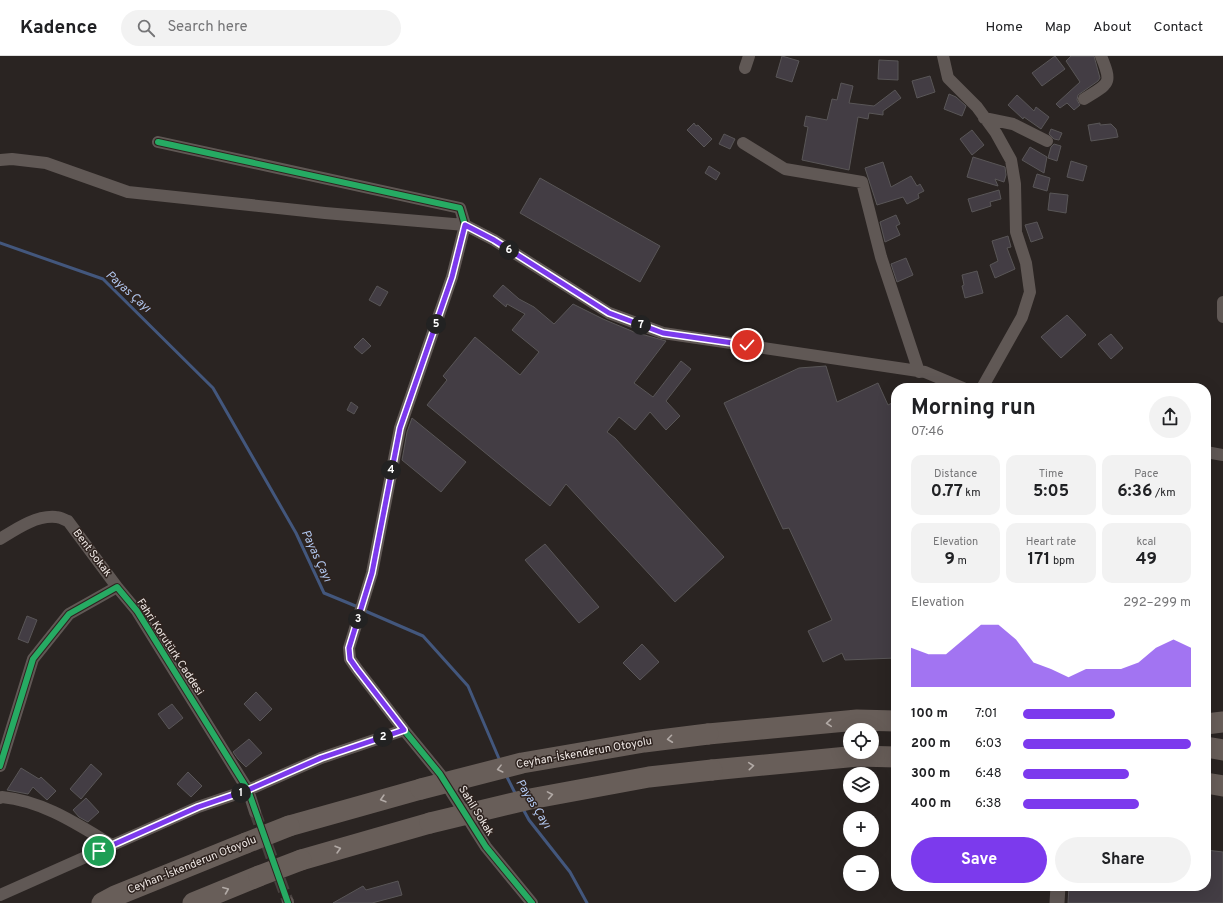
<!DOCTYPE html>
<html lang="en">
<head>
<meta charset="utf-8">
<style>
  body { margin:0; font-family:Overpass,sans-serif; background:#f2f2f2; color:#202124; height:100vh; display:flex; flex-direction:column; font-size:15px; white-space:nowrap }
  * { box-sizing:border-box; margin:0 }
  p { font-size:13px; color:#757577 }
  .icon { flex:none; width:22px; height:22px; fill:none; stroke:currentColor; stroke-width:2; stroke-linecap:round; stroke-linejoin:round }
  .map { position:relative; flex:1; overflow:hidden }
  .side { position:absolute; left:891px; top:327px; width:320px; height:508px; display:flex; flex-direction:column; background:#fff; border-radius:16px; box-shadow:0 4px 16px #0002 }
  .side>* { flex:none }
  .fabs { position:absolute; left:843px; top:667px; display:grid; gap:8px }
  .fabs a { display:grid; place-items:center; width:36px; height:36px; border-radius:50%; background:#fff; box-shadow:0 4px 16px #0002; font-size:20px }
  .pin { position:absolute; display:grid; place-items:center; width:34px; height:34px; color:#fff; margin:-17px; border:2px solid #fff; border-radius:50%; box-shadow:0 1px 4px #0007 }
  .km { position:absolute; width:20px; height:20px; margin:-10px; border-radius:50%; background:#222; color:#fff; font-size:11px; line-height:20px; text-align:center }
  .round { display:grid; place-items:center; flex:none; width:42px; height:42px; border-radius:21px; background:#f2f2f2 }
  .headline { display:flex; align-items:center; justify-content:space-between; height:68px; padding:0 20px }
  h1 { font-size:22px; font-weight:700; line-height:30px }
  .figures { display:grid; grid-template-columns:repeat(3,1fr); gap:6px; height:68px; padding:4px 20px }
  .figures div { display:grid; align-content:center; border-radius:10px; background:#f2f2f2; text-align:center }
  .figures b { font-size:17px; font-weight:700 }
  .figures small { font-size:11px; font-weight:400 }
  .figures p { font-size:11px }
  .chart { height:112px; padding:8px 20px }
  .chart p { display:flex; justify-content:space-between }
  .chart svg { width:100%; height:72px; margin-top:4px; fill:#7c3aed; opacity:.7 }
  .action { display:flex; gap:8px; margin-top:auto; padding:8px 20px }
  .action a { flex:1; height:46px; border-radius:24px; background:#7c3aed; color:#fff; font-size:16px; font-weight:700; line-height:46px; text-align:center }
  .action a+a { background:#f2f2f2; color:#202124 }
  ul { padding:0 20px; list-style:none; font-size:13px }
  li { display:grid; grid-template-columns:64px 48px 1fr; align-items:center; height:30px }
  li i { height:10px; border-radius:5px; background:#7c3aed }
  header { display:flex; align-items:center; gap:24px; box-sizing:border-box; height:56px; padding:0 20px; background:#fff; border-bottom:1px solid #e0e0e0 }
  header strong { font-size:19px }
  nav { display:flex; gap:22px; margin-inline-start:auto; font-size:14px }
  .search { width:280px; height:36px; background:#f2f2f2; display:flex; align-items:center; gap:10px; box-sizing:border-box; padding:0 14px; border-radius:22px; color:#757577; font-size:15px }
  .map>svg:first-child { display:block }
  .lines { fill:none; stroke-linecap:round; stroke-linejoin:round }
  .stream { stroke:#43577d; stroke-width:3 }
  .building { fill:#433d44; stroke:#595657 }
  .minor-tunnel { stroke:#48413f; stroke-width:12; stroke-dasharray:12 6; stroke-linecap:butt }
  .minor { stroke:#605855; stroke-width:12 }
  .tertiary { stroke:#605855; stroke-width:15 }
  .motorway { stroke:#685e59; stroke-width:21 }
  .motorway-bridge { stroke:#685e59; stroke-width:21 }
  .cycleway-casing { stroke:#2e231f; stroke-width:8 }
  .cycleway { stroke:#26ab63; stroke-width:6 }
  .oneway { stroke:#b2aaa6 }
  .route-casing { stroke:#fff; stroke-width:8 }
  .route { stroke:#7c3aed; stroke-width:5 }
  .labels { text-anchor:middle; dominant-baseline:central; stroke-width:3; stroke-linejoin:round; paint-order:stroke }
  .street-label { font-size:11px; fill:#efe8e5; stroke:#2e231f }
  .water-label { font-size:12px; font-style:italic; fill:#b2c9f2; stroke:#2e231f }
</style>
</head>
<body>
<header>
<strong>Kadence</strong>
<div class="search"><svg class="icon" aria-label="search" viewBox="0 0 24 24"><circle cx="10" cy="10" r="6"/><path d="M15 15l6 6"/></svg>Search here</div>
<nav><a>Home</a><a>Map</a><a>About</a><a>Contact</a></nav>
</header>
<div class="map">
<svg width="1223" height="847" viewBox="0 0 1223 847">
  <rect width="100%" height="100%" fill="#2a2422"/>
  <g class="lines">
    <!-- stream -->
    <path class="stream" d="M 0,187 L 103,223 L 213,332 L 296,477 L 324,537 L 358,551
      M 363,554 L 423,580 L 468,630 L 500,705
      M 506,719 L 516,739
      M 523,753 L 529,764 L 570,816 L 587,847"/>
  </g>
  <!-- building -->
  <path class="building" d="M 782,0 L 799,5 L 792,26 L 776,21 Z
    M 1055,0 L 1065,13 L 1042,30 L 1032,17 Z
    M 1071,0 L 1094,0 L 1100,22 L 1098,25 L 1078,39 L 1077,44 L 1080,49 L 1074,54 L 1067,47 L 1060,52 L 1056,48 L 1080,26 L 1066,5 Z
    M 879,4 L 898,5 L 898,24 L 878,23 Z
    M 930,20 L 935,36 L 917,42 L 912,25 Z
    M 841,27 L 853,30 L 849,47 L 874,50 L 895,34 L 901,42 L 883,55 L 883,59 L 869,57 L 868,63 L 858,61 L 849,114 L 802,104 L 808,71 L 804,70 L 806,60 L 827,64 L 832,43 L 837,44 Z
    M 949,38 L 956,41 L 966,50 L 962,60 L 944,53 Z
    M 1017,39 L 1034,55 L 1036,51 L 1049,61 L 1041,73 L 1024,61 L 1023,63 L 1008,49 Z
    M 694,67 L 696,70 L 698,69 L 712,83 L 704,91 L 687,74 Z
    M 1100,67 L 1100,69 L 1111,68 L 1116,73 L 1118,81 L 1091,85 L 1088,69 Z
    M 1051,73 L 1062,77 L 1059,84 L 1054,83 L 1049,78 Z
    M 972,74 L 984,89 L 972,99 L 960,83 Z
    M 724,78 L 735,83 L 730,93 L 719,88 Z
    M 1054,88 L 1061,90 L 1057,105 L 1048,102 L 1051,91 Z
    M 1030,91 L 1047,101 L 1044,117 L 1022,104 Z
    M 973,101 L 1005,111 L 1006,119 L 1004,126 L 995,123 L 998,130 L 967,121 Z
    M 1071,105 L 1087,110 L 1083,125 L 1067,121 Z
    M 883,106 L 891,131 L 911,120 L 917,130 L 920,128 L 924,135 L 918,138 L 919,142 L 907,148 L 903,141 L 877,149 L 865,112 Z
    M 709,110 L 720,117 L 716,124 L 705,117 Z
    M 1037,118 L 1050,122 L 1047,135 L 1033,131 Z
    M 540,122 L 660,190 L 640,226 L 520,157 Z
    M 999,134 L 1001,143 L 990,146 L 991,150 L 972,156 L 968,143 Z
    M 1050,137 L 1068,139 L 1066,157 L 1048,154 Z
    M 896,159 L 900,168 L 896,170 L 900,179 L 885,186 L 880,166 Z
    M 1037,166 L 1043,182 L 1031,186 L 1025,169 Z
    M 1008,180 L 1011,191 L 1007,192 L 1015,213 L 995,222 L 990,209 L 998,205 L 992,185 Z
    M 906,202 L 913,219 L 897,226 L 891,208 Z
    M 977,215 L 983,237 L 965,242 L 962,230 L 964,229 L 962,219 Z
    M 503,229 L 519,243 L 534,251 L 554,268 L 573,248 L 603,263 L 634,276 L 666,285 L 634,327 L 653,341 L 681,305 L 691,313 L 666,345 L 680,360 L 666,374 L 650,356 L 635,374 L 619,361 L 607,376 L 615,382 L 724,501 L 675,546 L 566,428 L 550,450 L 427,349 L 447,324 L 443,320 L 475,281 L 520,319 L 539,296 L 512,274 L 525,258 L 507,248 L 506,251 L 493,240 Z
    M 377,230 L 388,236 L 380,250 L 369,244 Z
    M 1067,259 L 1086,279 L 1061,302 L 1041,281 Z
    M 1111,278 L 1123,292 L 1111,303 L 1098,288 Z
    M 363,282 L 371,290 L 362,298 L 354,291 Z
    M 826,310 L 837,346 L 878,327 L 888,349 L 894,346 L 896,351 L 896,602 L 845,604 L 842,597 L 823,606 L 808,575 L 832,564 L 789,472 L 783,473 L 724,347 L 799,312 Z
    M 351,346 L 358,351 L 354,358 L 347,354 Z
    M 412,362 L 466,406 L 441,436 L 402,404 L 407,376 Z
    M 545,488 L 599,551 L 579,567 L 525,504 Z
    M 27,560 L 37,564 L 28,587 L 18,583 Z
    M 642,588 L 659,606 L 640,624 L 623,607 Z
    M 256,636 L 272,653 L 260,665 L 244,648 Z
    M 172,648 L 183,662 L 169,673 L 158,658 Z
    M 249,683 L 262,697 L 246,711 L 238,703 L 233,696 Z
    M 91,708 L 102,718 L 81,743 L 70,733 Z
    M 21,712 L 39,723 L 41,721 L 56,735 L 47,744 L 33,731 L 28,738 L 7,734 Z
    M 188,716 L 202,730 L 191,741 L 177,728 Z
    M 86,742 L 99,756 L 88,766 L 79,761 L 73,754 Z
    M 1206,794 L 1223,796 L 1223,847 L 1068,847 L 1069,830 L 1206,830 Z
    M 398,825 L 402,839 L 372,847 L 333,847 L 363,830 L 366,834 Z"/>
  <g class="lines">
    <!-- minor-tunnel -->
    <path class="minor-tunnel" d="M 255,756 L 288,846"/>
    <!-- minor -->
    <path class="minor" d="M 943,0 L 948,22 L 977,51 L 996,77 L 1011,104 L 1015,128 L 1016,176 L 1026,207 L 1030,236 L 1022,261 L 982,332
      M 745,12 L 749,0
      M 1084,43 C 1109,27 1113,29 1101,0
      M 984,62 L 1013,68 L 1047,85
      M 158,86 L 460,152 L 465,169 L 452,221 L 400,372 L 372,517 L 349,592 L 350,603 L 357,613 L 404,674 L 440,718 L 486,791 L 532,847
      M 743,87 L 785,113 L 862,126 L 881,201 L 919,316
      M 0,104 L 12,103 L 46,107 L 128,136 L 325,157 L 465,169 L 494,184 L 609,257 L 663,277 L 925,316 L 963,332
      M 1223,246 L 1223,261
      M 1206,396 L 1223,399
      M 0,483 C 16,473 36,459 56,461 C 60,461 65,464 68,465 L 117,531
      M 0,710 L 33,603 L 69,558 L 117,531 L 137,555 L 248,734 L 255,756
      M 0,742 L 2,741 C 43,745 77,768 112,789
      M 0,839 L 198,751 L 248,734 L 321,702 L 404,674
      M 288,846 L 288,847"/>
    <!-- tertiary -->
    <path class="tertiary" d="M 1057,847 L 1058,830"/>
    <!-- motorway -->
    <path class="motorway" d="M 1206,668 L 1223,666
      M 708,678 L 857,664 L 896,665
      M 1206,691 L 1223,694
      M 712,714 L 858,700 L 896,701
      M 1206,727 L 1223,730
      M 289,770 L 421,733
      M 301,804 L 430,767
      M 102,847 L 115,840 L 246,787
      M 193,847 L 259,820"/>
    <!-- motorway-bridge -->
    <path class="motorway-bridge" d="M 421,733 L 522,707 L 644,686 L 708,678
      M 430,767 L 530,743 L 649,721 L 712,714
      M 246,787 L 289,770
      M 259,820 L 301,804"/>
    <defs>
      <path id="cycleway" d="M 158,86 L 460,152 L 465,169 L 452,221 L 400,372 L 372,517 L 349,592 L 350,603 L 357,613 L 404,674 L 440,718 L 486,791 L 532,847
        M 0,710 L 33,603 L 69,558 L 117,531 L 137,555 L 248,734 L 288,847"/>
    </defs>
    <!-- cycleway casing -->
    <use href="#cycleway" class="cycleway-casing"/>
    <!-- cycleway -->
    <use href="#cycleway" class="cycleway"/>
  </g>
  <!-- one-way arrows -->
  <defs><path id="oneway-chevron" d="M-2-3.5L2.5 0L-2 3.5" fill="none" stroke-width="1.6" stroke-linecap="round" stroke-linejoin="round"/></defs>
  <g class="oneway">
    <use href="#oneway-chevron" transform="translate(829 667) rotate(175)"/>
    <use href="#oneway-chevron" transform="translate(670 683) rotate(173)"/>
    <use href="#oneway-chevron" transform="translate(751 710) rotate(-5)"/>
    <use href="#oneway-chevron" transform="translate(500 713) rotate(166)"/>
    <use href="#oneway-chevron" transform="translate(550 739) rotate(-10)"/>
    <use href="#oneway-chevron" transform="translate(383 743) rotate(164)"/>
    <use href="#oneway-chevron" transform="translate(338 793) rotate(-16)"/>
    <use href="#oneway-chevron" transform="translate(226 834) rotate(-22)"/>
  </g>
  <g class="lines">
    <defs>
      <path id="route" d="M 99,795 L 198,751 L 248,734 L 321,702 L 404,674 L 357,613 L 350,603 L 349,592 L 372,517 L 400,372 L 452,221 L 465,169 L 494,184 L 609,257 L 663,277 L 747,289"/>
    </defs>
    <!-- route casing -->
    <use href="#route" class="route-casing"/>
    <!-- route -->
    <use href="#route" class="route"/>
  </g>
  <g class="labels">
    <!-- street labels -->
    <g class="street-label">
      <text transform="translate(92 497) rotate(53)">Bent Sokak</text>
      <text transform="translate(170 591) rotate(57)">Fahri Korutürk Caddesi</text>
      <text transform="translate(584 697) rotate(-10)">Ceyhan-İskenderun Otoyolu</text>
      <text transform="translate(476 755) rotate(58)">Sahil Sokak</text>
      <text transform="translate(192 809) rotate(-22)">Ceyhan-İskenderun Otoyolu</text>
    </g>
    <!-- water labels -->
    <g class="water-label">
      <text transform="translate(128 236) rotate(42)">Payas Çayı</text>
      <text transform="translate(316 500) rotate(65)">Payas Çayı</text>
      <text transform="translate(533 748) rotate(58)">Payas Çayı</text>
    </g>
  </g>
</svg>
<div class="fabs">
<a><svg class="icon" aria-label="locate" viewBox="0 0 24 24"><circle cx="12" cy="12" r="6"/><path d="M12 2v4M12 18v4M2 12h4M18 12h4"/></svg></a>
<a><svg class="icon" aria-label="layers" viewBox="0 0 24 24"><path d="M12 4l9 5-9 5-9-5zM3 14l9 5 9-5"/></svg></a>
<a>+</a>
<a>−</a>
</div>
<div class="pin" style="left:99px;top:795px;background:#1e9e55"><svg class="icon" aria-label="arrive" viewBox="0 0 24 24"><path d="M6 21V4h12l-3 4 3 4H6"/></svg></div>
<div class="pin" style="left:747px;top:289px;background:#d93025"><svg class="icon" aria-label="check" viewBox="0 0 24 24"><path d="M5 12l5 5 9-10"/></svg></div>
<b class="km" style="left:241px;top:737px">1</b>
<b class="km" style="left:383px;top:681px">2</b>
<b class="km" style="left:358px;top:563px">3</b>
<b class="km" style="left:391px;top:414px">4</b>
<b class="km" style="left:436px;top:268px">5</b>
<b class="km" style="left:509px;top:194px">6</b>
<b class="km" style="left:641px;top:269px">7</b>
<section class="side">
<div class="headline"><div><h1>Morning run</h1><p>07:46</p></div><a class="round"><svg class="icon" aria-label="share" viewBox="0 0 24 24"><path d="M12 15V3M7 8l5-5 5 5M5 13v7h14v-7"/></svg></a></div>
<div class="figures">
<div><p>Distance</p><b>0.77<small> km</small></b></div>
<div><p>Time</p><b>5:05</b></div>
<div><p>Pace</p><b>6:36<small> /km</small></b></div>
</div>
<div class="figures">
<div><p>Elevation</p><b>9<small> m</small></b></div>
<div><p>Heart rate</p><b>171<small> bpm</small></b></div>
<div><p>kcal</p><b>49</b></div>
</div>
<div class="chart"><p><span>Elevation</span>292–299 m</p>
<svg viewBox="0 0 160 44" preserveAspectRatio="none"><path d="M0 44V20L10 24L20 24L30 15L40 6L50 6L60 15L70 29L80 33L90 38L100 33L110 33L120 33L130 29L140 20L150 15L160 20V44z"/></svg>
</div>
<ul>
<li><b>100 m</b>7:01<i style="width:55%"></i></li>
<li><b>200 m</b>6:03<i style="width:100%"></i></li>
<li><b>300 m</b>6:48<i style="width:63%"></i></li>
<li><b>400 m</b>6:38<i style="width:69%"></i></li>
</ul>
<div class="action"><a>Save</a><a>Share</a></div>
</section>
</div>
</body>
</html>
